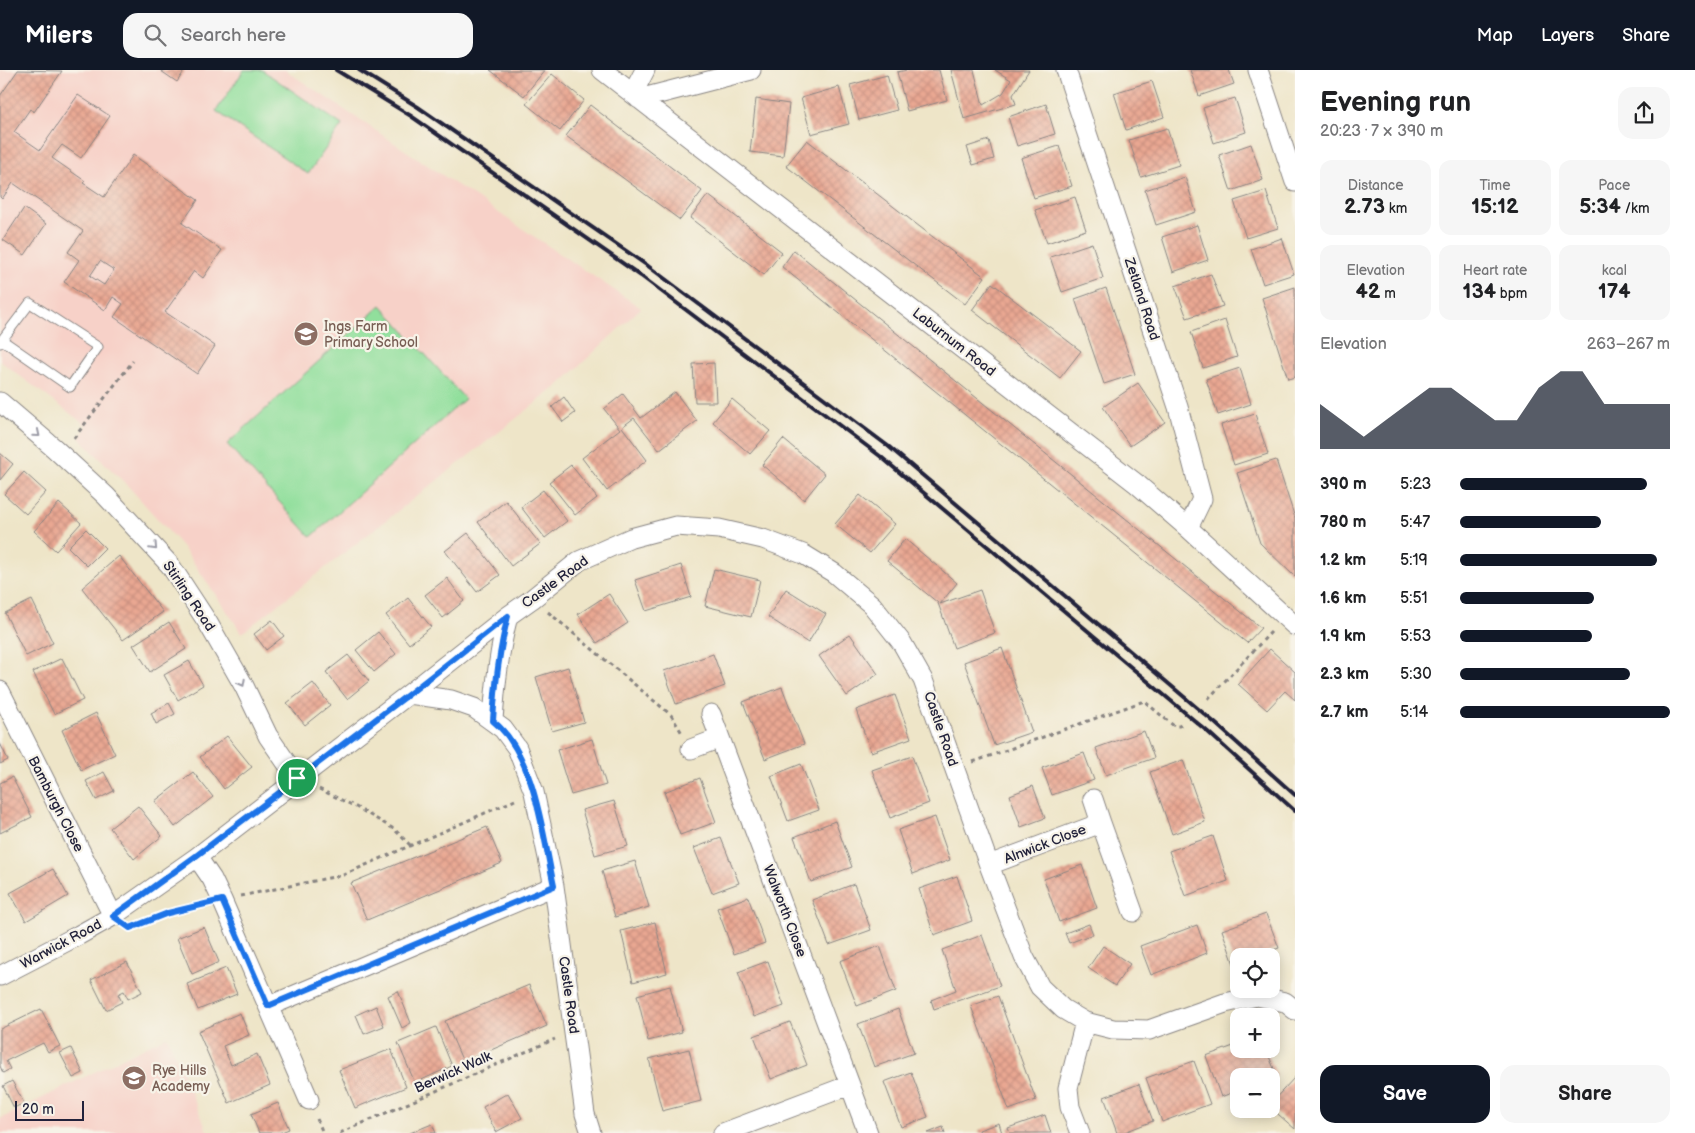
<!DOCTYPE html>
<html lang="en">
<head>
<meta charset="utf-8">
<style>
  body { margin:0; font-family:"Balsamiq Sans",sans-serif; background:#f6f6f6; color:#202124; height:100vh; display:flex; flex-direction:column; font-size:19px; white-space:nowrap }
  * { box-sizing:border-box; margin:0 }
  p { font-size:16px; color:#757577 }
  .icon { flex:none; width:28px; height:28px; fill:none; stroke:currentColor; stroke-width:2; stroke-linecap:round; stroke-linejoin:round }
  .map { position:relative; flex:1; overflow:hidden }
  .sheet { display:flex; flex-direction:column; background:#fff; width:400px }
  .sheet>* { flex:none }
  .tools { position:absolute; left:1230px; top:878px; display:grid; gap:10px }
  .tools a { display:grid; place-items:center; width:50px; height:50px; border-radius:10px; background:#fff; box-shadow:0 2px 12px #0003; font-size:25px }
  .scale { position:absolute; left:15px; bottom:12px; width:69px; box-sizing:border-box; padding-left:5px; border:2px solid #22223b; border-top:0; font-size:14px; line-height:18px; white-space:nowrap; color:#22223b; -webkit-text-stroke:4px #f7f3e8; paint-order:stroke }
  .pin { position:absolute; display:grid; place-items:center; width:42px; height:42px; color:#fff; margin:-21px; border:2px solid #fff; border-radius:50%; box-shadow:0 1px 5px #0007 }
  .round { display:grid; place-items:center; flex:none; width:52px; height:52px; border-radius:15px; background:#f6f6f6 }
  .head { display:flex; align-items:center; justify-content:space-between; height:85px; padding:0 25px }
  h1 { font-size:28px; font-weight:700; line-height:38px }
  .metrics { display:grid; grid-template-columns:repeat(3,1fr); gap:8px; height:85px; padding:5px 25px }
  .metrics div { display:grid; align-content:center; border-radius:12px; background:#f6f6f6; text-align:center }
  .metrics b { font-size:21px; font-weight:700 }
  .metrics small { font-size:14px; font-weight:400 }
  .metrics p { font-size:14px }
  .chart { height:140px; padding:10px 25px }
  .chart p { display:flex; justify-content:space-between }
  .chart svg { width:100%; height:90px; margin-top:5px; fill:#111827; opacity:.7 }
  .action { display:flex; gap:10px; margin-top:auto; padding:10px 25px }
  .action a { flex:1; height:58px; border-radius:15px; background:#111827; color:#fff; font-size:20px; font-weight:700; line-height:58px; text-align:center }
  .action a+a { background:#f6f6f6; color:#202124 }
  ul { padding:0 25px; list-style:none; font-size:16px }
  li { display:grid; grid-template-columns:80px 60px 1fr; align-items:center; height:38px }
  li i { height:12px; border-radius:6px; background:#111827 }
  header { display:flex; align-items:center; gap:30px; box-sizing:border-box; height:70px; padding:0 25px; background:#111827; color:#fff }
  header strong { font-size:24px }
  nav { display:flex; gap:28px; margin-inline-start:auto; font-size:18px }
  .search { width:350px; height:45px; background:#f6f6f6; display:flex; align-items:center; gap:12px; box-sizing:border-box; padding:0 18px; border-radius:15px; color:#757577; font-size:19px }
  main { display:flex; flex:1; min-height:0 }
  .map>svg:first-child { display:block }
  .built { fill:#f7d1c8 }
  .pitch { fill:#91df9c; stroke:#5a806c }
  .building { fill:url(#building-cross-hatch); fill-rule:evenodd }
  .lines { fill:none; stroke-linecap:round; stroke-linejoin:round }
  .lane-casing { stroke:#888482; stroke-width:11 }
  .street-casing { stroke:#888482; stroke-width:21 }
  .path { stroke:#888482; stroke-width:3; stroke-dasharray:4 4; stroke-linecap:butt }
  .lane { stroke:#fff; stroke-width:9 }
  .street { stroke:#fff; stroke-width:19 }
  .rail { stroke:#22223b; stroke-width:4 }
  .oneway { stroke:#9c9ca7 }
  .route-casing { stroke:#fff; stroke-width:10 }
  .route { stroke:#1a73e8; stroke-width:6 }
  .labels { text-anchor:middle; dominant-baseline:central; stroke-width:4.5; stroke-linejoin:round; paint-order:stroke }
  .street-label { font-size:14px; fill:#22223b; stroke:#f7f3e8 }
  .education-label { font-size:14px; fill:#785e54; stroke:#f7f3e8; text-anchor:start }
</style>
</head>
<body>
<header>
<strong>Milers</strong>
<div class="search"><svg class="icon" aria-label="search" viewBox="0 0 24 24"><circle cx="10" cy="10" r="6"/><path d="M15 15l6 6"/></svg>Search here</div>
<nav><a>Map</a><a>Layers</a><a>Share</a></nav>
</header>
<main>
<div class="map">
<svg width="1295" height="1063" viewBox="0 0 1295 1063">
  <defs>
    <pattern id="building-cross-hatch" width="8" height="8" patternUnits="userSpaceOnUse" patternTransform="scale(1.25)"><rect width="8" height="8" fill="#e9a792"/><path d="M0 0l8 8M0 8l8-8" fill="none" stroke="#c88f7f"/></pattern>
  </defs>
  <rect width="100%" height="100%" fill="#f7f3e8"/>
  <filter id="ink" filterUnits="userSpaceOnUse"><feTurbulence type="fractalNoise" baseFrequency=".02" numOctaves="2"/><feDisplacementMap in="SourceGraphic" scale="10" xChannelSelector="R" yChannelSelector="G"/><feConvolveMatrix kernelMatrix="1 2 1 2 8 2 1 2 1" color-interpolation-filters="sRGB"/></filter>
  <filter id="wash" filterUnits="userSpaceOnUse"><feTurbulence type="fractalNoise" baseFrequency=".0096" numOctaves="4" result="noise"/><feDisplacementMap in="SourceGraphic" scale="20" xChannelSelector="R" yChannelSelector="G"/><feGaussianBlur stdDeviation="1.12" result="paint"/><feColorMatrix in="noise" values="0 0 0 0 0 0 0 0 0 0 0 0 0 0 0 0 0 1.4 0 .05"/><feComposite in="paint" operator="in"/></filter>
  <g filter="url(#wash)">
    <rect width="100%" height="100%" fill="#eee5c8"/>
    <!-- built -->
    <path class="built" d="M 0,0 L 285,0 L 641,238 L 559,315 L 242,563 L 182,476 L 127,415 L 79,368 L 87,356 L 0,291 Z
      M 167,966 L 208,1063 L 0,1063 L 0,1049 Z"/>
    <!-- pitch -->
    <path class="pitch" d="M 244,0 L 262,0 L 342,55 L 308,104 L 216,41 Z
      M 381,235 L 465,329 L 311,467 L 227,374 Z"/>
    <g id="blocks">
      <!-- building -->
      <path class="building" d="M 18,0 L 62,1 L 34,42 L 30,39 L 14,62 L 40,80 L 78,25 L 110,46 L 81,88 L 62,75 L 52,88 L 85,111 L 83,113 L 104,127 L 133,85 L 198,130 L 182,153 L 222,180 L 203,208 L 194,201 L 165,242 L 215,276 L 197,304 L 114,247 L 123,234 L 113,227 L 105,240 L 64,212 L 79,190 L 68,182 L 83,161 L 13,113 L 2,129 L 0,127 L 0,26 ZM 100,191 L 114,200 L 104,215 L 90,206 Z
        M 161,0 L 185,0 L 177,12 L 161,1 Z
        M 490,0 L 545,0 L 524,26 Z
        M 907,0 L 939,0 L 947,30 L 907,41 L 897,2 Z
        M 951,0 L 974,0 L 983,35 L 1003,23 L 1011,10 L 995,0 L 1029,0 L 1013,25 L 1016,34 L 964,49 Z
        M 1190,0 L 1229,0 L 1234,14 L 1199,26 Z
        M 552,4 L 584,30 L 560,61 L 526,34 Z
        M 887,5 L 897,40 L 859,50 L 850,15 Z
        M 1152,11 L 1164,47 L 1126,60 L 1114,23 Z
        M 839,17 L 849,54 L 811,64 L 801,28 Z
        M 1235,28 L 1246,62 L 1214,73 L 1203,38 Z
        M 756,29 L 789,34 L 783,86 L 750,82 Z
        M 1046,34 L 1055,64 L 1017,76 L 1008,47 Z
        M 590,35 L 702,121 L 680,150 L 566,66 Z
        M 1167,58 L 1179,95 L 1141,107 L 1129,70 Z
        M 807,70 L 985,207 L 965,234 L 786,96 Z
        M 989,70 L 994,89 L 973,95 L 967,77 Z
        M 1251,74 L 1263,110 L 1231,121 L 1219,85 Z
        M 1059,76 L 1072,116 L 1034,128 L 1021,88 Z
        M 1185,107 L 1196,142 L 1156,155 L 1145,120 Z
        M 1266,121 L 1278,158 L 1246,168 L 1234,131 Z
        M 708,125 L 782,182 L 764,205 L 690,148 Z
        M 1075,127 L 1086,160 L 1047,173 L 1035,140 Z
        M 24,138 L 46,154 L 25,185 L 3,170 Z
        M 1197,155 L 1208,190 L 1173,202 L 1162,167 Z
        M 1282,168 L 1294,204 L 1263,214 L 1251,179 Z
        M 1092,173 L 1103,208 L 1062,222 L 1050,187 Z
        M 794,180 L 1261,558 L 1247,573 L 782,197 Z
        M 1211,204 L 1223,236 L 1187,248 L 1175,216 Z
        M 992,213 L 1081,281 L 1060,308 L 972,240 Z
        M 1295,217 L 1295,307 L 1288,309 L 1262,228 Z
        M 1106,218 L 1135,304 L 1104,314 L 1075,229 Z
        M 1225,250 L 1237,287 L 1203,298 L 1191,262 Z
        M 714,293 L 716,332 L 695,332 L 693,294 Z
        M 1240,298 L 1251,334 L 1218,345 L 1206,309 Z
        M 1138,313 L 1165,352 L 1130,376 L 1103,337 Z
        M 675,322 L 697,351 L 659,380 L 634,348 L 622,357 L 647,390 L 607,421 L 582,388 L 620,359 L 604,339 L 623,324 L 641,348 Z
        M 564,327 L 575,343 L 563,352 L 552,337 Z
        M 732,329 L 770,361 L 750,384 L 713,352 Z
        M 1255,344 L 1268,384 L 1234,395 L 1221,355 Z
        M 783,369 L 825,404 L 804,430 L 762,395 Z
        M 0,383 L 13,394 L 0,410 Z
        M 1276,390 L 1295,448 L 1295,507 L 1260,473 L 1237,403 Z
        M 571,395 L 597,428 L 575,445 L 549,412 Z
        M 24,402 L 46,422 L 26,444 L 4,424 Z
        M 543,420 L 567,451 L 545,468 L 521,437 Z
        M 860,425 L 895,454 L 870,483 L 835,454 Z
        M 506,431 L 540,474 L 511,496 L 478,452 Z
        M 59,433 L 81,453 L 56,481 L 34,461 Z
        M 86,459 L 105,478 L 87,496 L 68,477 Z
        M 468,463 L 500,505 L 477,522 L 445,481 Z
        M 905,469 L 957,513 L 940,534 L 980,520 L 995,563 L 954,578 L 938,533 L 887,491 Z
        M 119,486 L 163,542 L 123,570 L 82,518 Z
        M 681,495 L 691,527 L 646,541 L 635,510 Z
        M 714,499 L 760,510 L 751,547 L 705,536 Z
        M 447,508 L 464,531 L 443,548 L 425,525 Z
        M 786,519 L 826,544 L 808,573 L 768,547 Z
        M 609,524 L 628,553 L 597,573 L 578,544 Z
        M 408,528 L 431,557 L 409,574 L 386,545 Z
        M 32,530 L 53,573 L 26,586 L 5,543 Z
        M 272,550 L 284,566 L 266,580 L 254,564 Z
        M 169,552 L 186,579 L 150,602 L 133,575 Z
        M 378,562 L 396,584 L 374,602 L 356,580 Z
        M 850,564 L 878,604 L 847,626 L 819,586 Z
        M 1002,578 L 1032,662 L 994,675 L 964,592 Z
        M 1270,579 L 1295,602 L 1295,630 L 1285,621 L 1267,640 L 1238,614 Z
        M 713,584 L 725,616 L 676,634 L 664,601 Z
        M 348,585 L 369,611 L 347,629 L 326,602 Z
        M 62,588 L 83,630 L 54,644 L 33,602 Z
        M 189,591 L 203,615 L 178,630 L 164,605 Z
        M 568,597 L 584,652 L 552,661 L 536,607 Z
        M 313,613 L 330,635 L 305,655 L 287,633 Z
        M 782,617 L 804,674 L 765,689 L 743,632 Z
        M 895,625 L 911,668 L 871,682 L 856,640 Z
        M 169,633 L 175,644 L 156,654 L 151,643 Z
        M 96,643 L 115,684 L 81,700 L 62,660 Z
        M 1144,661 L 1154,688 L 1106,705 L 1096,678 Z
        M 227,666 L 252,697 L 224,719 L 200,687 Z
        M 592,669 L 606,715 L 571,725 L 557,680 Z
        M 0,673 L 8,690 L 0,694 Z
        M 1084,683 L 1094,710 L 1052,725 L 1042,698 Z
        M 912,686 L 929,733 L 890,748 L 872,700 Z
        M 1183,690 L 1205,752 L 1172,764 L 1150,702 Z
        M 801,694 L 819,740 L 788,751 L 771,706 Z
        M 104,702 L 114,721 L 96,730 L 86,711 Z
        M 193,702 L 213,727 L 175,757 L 155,731 Z
        M 12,707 L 32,747 L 0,763 L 0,713 Z
        M 700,708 L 716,752 L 680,765 L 664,722 Z
        M 1033,716 L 1045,748 L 1021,757 L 1010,725 Z
        M 614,731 L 628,776 L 595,785 L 582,740 Z
        M 138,736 L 162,766 L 134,789 L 110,758 Z
        M 935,747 L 950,790 L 913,804 L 898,760 Z
        M 835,751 L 852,797 L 811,812 L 794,767 Z
        M 487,757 L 502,793 L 367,850 L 351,813 Z
        M 1213,766 L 1228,811 L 1185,826 L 1169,781 Z
        M 721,768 L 739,813 L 712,823 L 694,778 Z
        M 635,791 L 649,837 L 615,847 L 602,801 Z
        M 1082,795 L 1097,838 L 1059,852 L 1044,809 Z
        M 53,799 L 68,826 L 26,851 L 10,823 Z
        M 957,806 L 972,851 L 934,865 L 919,819 Z
        M 854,814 L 871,860 L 829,875 L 812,830 Z
        M 748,827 L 765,873 L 734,884 L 717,838 Z
        M 1266,844 L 1279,878 L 1255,886 L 1239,886 L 1239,892 L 1234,894 L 1222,860 Z
        M 655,852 L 667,903 L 633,912 L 621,861 Z
        M 1089,854 L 1093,864 L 1069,873 L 1065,863 Z
        M 1197,855 L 1207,883 L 1151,905 L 1140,876 Z
        M 204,857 L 219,892 L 192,904 L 177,868 Z
        M 982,865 L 1000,916 L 934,939 L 931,930 L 956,920 L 942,880 Z
        M 880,876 L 896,921 L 857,936 L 840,891 Z
        M 1103,876 L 1130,894 L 1115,916 L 1088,898 Z
        M 768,891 L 784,936 L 754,947 L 738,902 Z
        M 127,892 L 142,922 L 128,929 L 124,921 L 118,924 L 122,932 L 106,940 L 91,910 Z
        M 226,898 L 237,924 L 198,940 L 187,914 Z
        M 529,915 L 547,956 L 463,992 L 445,951 Z
        M 670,916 L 682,962 L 648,971 L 637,925 Z
        M 398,921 L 411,953 L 402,958 L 388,926 Z
        M 998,926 L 1036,1030 L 1009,1040 L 971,936 Z
        M 376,936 L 384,956 L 364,964 L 356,945 Z
        M 41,939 L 60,976 L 48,982 L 43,973 L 6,991 L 10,999 L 3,1003 L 0,996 L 0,959 Z
        M 898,939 L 914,983 L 874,997 L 858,954 Z
        M 240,943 L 249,965 L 223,976 L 231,995 L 257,984 L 270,1015 L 229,1033 L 198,961 Z
        M 790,952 L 807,995 L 771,1009 L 754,966 Z
        M 436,957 L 452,996 L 415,1013 L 398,973 Z
        M 1239,974 L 1239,979 L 1266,979 L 1277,1006 L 1271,1008 L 1271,1006 L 1239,1006 L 1239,1020 L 1221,1027 L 1206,986 Z
        M 71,978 L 83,1003 L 73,1008 L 60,983 Z
        M 391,979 L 406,1017 L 355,1038 L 339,1000 Z
        M 689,979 L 701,1031 L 662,1041 L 649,989 Z
        M 1194,991 L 1210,1034 L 1162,1052 L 1146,1008 Z
        M 911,1002 L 928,1047 L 901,1057 L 884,1012 Z
        M 1295,1007 L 1295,1059 L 1271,1038 L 1271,1033 Z
        M 12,1011 L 24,1033 L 14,1038 L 3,1016 Z
        M 1139,1014 L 1153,1051 L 1122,1063 L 1117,1063 L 1104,1027 Z
        M 508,1023 L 522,1048 L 496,1062 L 483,1037 Z
        M 278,1033 L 289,1059 L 279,1063 L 259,1063 L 251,1044 Z
        M 1045,1045 L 1051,1063 L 1010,1063 L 1008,1058 Z
        M 999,1053 L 1002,1063 L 980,1063 L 979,1060 Z
        M 432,1054 L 436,1063 L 410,1063 Z
        M 943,1057 L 945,1063 L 928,1063 Z"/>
    </g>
  </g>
  <g filter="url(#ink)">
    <use href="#blocks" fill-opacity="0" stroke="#888482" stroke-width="1"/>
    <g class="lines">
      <defs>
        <path id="lane" d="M 0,273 L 2,270 L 30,233 L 98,277 L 70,317 L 2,270"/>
        <path id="street" d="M 602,0 L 1137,414 L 1188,458 L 1295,556
          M 1066,0 L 1178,337 L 1202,429 L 1188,458
          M 1258,0 L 1295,112
          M 633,23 L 645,0
          M 639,29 L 751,0
          M 0,332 L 54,378 L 106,426 L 170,495 L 208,553 L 244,616 L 268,666 L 297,708
          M 0,621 L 113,846
          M 409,624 L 451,630 L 474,638 L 503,659 L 517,678 L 534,722 L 554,816 L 585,1044 L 591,1063
          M 711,644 L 868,1063
          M 493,651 C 495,615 499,581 508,546
          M 691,679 L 720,668
          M 1093,729 L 1101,753
          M 197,787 L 212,809 L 222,830 L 309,1030
          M 989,795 L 1101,753 L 1133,842
          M 0,906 L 79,865 L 113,846 L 197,787 L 409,624 L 508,546 L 532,529 L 579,491 L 631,468 L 676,456 L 719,459 L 763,469 L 803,484 L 834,503 L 872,535 L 902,573 L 923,610 L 989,795 L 1024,887 L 1040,917 L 1063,939 L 1085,952 L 1113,959 L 1149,960 L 1225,933 L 1257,926 L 1285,932 L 1295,940
          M 269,936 L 554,816
          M 723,1063 L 850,1015
          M 1080,1063 L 1070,1037 L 1068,1018 L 1085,952"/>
      </defs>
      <!-- lane casing -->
      <use href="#lane" class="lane-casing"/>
      <!-- street casing -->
      <use href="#street" class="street-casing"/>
      <!-- path -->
      <path class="path" d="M 74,368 L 133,291
        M 548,542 L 671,645 L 682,663
        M 1208,629 L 1271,562
        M 973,692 L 1144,631 L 1174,656 L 1179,656 L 1184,653
        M 319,719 L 356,737 L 394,759 L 411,776
        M 241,826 L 343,805 L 515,730
        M 141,854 L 168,843 L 201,835
        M 317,1049 L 323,1063
        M 340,1063 L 555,969"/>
      <!-- lane -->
      <use href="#lane" class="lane"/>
      <!-- street -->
      <use href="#street" class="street"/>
      <!-- rail -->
      <path class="rail" d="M 336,0 L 411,46 L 641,206 L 880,386 L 1208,662 L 1295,741
        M 359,0 L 418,37 L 648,196 L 888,376 L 1215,653 L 1295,725"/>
    </g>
    <!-- one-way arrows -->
    <defs><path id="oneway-chevron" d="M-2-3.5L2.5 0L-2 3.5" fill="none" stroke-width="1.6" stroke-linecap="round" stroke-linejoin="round" transform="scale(1.25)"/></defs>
    <g class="oneway">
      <use href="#oneway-chevron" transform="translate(37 364) rotate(40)"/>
      <use href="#oneway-chevron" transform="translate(154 477) rotate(47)"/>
      <use href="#oneway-chevron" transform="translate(242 613) rotate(62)"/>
    </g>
  </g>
  <g class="lines" filter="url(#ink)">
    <defs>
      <path id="route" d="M 508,546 C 499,581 495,615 493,651 C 535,684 543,766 554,816 L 268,936 L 222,830 L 168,843 L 130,858 L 113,846 L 196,786 L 409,624 Z"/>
    </defs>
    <!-- route casing -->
    <use href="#route" class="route-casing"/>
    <!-- route -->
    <use href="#route" class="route"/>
  </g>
  <!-- icons -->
  <defs>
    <symbol id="school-disc" viewBox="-11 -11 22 22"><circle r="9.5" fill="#8d6e63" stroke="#f7f3e8"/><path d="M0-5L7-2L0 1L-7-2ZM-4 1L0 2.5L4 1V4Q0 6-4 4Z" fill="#fff"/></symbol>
  </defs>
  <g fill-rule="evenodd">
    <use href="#school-disc" x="292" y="250" width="28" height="28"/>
    <use href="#school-disc" x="120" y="994" width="28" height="28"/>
  </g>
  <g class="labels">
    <!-- street labels -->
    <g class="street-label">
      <text transform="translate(1142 229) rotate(72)">Zetland Road</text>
      <text transform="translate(954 272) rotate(38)">Laburnum Road</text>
      <text transform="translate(555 512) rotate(-36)">Castle Road</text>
      <text transform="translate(189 526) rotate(56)">Stirling Road</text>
      <text transform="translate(941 659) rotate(71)">Castle Road</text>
      <text transform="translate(56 734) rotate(63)">Bamburgh Close</text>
      <text transform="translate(1045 774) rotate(-21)">Alnwick Close</text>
      <text transform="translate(785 841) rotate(69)">Walworth Close</text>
      <text transform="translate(61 874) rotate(-28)">Warwick Road</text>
      <text transform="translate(569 925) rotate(82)">Castle Road</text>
      <text transform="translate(453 1002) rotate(-24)">Berwick Walk</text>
    </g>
    <!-- education labels -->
    <g class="education-label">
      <text x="324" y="256">Ings Farm<tspan x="324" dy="16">Primary School</tspan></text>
      <text x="152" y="1000">Rye Hills<tspan x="152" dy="16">Academy</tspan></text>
    </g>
  </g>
</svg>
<div class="tools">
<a><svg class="icon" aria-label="locate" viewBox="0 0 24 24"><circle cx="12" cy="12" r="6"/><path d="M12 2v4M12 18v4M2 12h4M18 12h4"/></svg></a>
<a>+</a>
<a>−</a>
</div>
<div class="scale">20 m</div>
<div class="pin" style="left:297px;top:708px;background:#1e9e55"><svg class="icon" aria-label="arrive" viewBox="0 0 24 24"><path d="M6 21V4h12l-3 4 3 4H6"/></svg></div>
</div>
<section class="sheet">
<div class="head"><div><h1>Evening run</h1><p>20:23 · 7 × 390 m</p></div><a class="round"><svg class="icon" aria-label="share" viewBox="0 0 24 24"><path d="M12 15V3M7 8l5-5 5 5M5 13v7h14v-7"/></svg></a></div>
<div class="metrics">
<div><p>Distance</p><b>2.73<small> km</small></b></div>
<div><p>Time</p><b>15:12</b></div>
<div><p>Pace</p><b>5:34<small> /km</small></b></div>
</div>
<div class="metrics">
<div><p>Elevation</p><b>42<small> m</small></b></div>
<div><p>Heart rate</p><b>134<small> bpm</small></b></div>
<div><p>kcal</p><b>174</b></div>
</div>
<div class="chart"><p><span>Elevation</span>263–267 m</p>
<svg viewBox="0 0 160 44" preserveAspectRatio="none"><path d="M0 44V22L10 30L20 38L30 30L40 22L50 14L60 14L70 22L80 30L90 30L100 14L110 6L120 6L130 22L140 22L150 22L160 22V44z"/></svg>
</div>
<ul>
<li><b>390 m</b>5:23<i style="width:89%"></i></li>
<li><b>780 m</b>5:47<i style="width:67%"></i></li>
<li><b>1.2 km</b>5:19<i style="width:94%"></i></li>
<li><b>1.6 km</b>5:51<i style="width:64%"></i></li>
<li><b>1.9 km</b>5:53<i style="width:63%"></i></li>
<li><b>2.3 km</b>5:30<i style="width:81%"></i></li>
<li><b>2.7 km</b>5:14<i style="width:100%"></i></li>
</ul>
<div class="action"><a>Save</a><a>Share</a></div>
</section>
</main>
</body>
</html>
